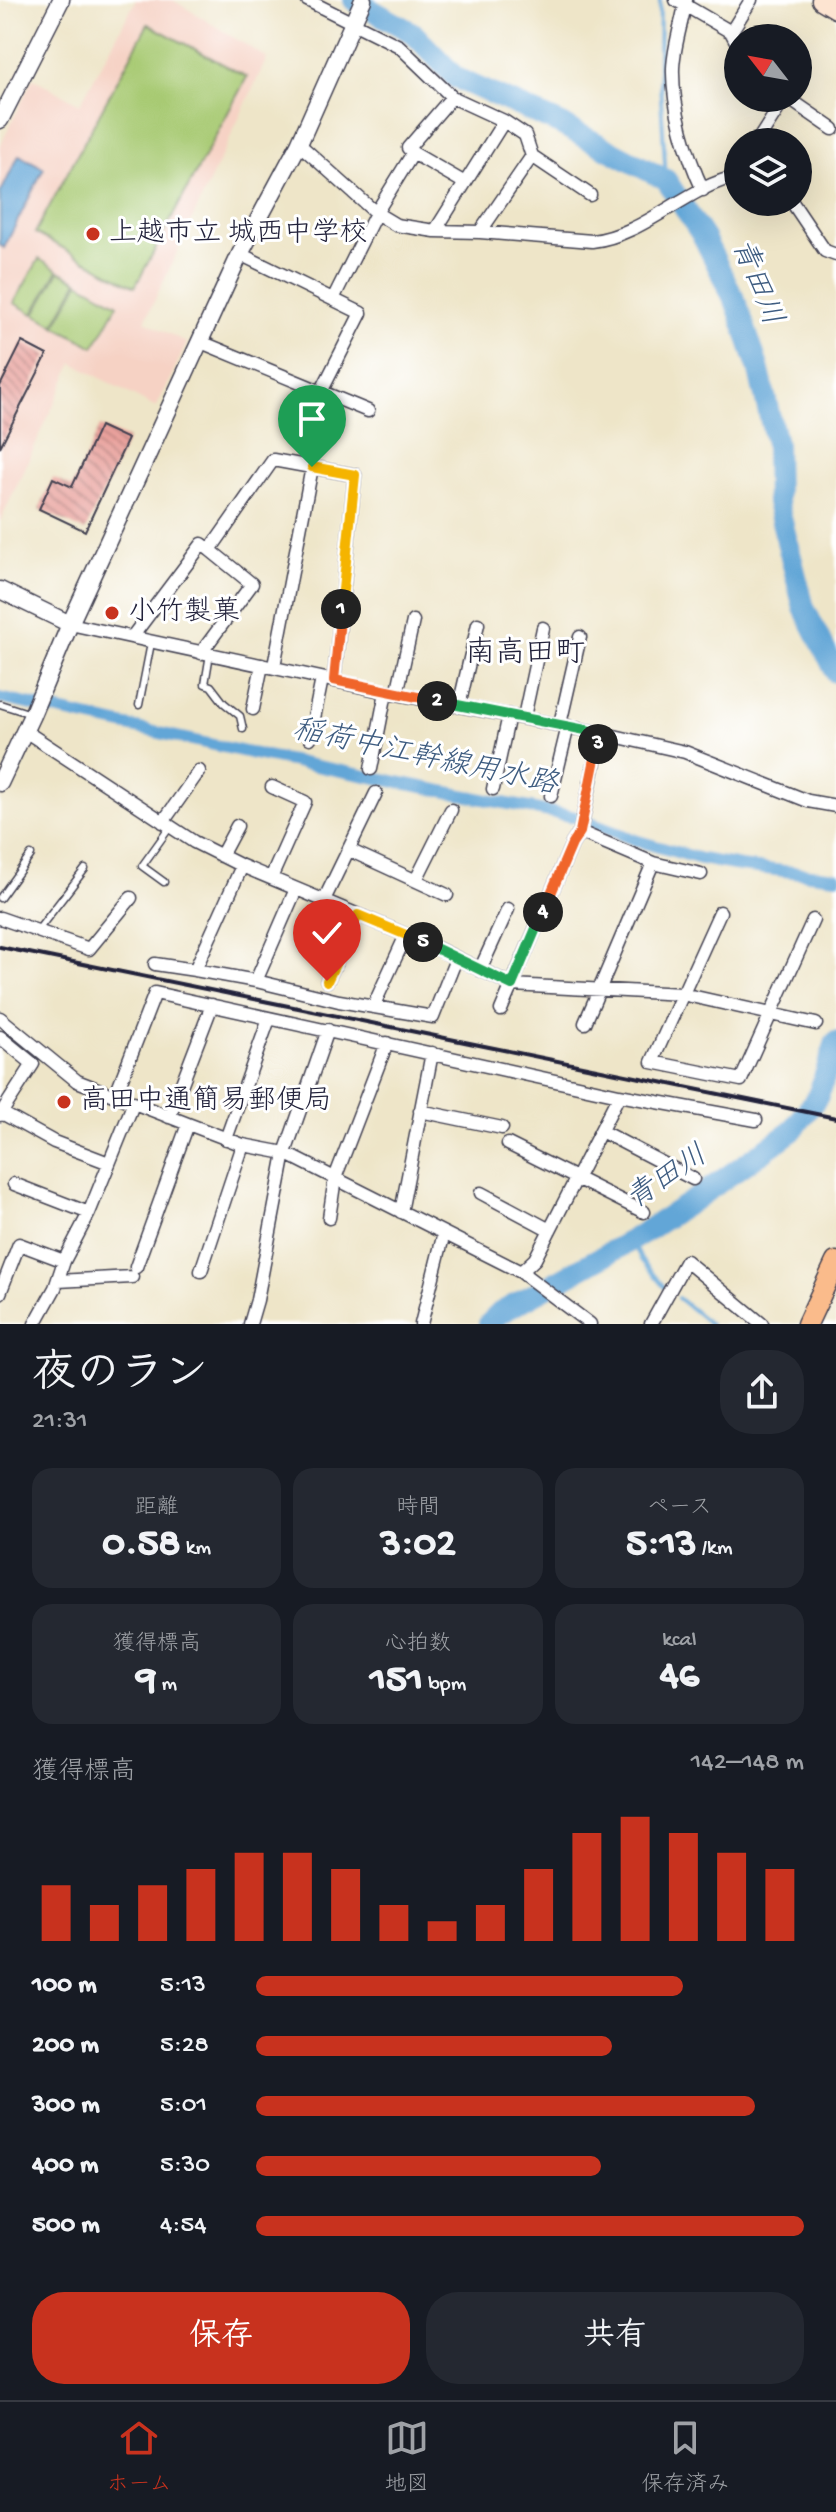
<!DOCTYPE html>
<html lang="ja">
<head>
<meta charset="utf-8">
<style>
  body { margin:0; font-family:"Gochi Hand","Klee One",sans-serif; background:#242831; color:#f1f3f6; height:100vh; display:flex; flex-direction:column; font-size:30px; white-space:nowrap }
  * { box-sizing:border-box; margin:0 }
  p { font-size:26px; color:#9ea1a6 }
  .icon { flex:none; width:44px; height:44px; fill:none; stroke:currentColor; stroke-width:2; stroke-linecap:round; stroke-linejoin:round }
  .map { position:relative; height:1324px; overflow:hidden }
  .panel { display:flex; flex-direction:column; background:#171b24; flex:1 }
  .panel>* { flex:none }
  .needle { width:52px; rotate:301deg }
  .tools { position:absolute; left:724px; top:24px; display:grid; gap:16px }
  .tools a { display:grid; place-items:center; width:88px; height:88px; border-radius:50%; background:#171b24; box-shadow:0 8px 32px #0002; font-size:40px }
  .pin { position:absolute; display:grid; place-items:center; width:68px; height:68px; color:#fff; margin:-82px -34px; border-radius:50% 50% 50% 0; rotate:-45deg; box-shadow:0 0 8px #0007 }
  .pin .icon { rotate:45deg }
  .km { position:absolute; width:40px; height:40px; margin:-20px; border-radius:50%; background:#222; color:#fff; font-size:22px; line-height:40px; text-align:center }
  .round { display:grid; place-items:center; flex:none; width:84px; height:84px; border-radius:32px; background:#242831 }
  .overview { display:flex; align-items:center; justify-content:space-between; height:136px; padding:0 32px }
  h1 { font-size:44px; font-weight:800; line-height:60px }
  .metrics { display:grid; grid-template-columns:repeat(3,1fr); gap:12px; height:136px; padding:8px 32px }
  .metrics div { display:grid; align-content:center; border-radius:20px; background:#242831; text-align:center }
  .metrics b { font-size:40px; font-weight:800 }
  .metrics small { font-size:22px; font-weight:400 }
  .metrics p { font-size:22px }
  .chart { height:224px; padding:16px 32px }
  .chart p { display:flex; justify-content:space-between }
  .chart svg { width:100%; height:144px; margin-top:8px; stroke:#c8321e; stroke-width:6 }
  .primary-button { display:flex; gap:16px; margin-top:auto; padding:16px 32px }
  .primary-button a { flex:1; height:92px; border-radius:32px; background:#c8321e; color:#fff; font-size:32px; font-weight:800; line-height:92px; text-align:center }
  .primary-button a+a { background:#242831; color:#f1f3f6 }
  ul { padding:0 32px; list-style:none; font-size:26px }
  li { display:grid; grid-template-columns:128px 96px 1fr; align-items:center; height:60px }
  li i { height:20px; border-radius:10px; background:#c8321e }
  .menu { display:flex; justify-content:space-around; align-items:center; height:112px; border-top:2px solid #363941; background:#171b24; font-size:22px; color:#9ea1a6 }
  .menu a { display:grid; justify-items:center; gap:4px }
  .menu .selected { color:#c8321e }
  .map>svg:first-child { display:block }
  .built { fill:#f6d2c4 }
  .park { fill:#a8ca73; stroke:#657657; stroke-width:2 }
  .water { fill:#62a6d7; stroke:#426489; stroke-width:2 }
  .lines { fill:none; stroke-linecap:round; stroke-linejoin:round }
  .stream { stroke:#62a6d7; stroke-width:4 }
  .canal { stroke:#62a6d7; stroke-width:12 }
  .river { stroke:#62a6d7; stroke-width:22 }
  .building { fill:url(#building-back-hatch) }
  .service-casing { stroke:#413f50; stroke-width:9 }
  .minor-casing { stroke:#413f50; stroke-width:15 }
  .tertiary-casing { stroke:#413f50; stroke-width:19 }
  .secondary-casing { stroke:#413f50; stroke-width:21 }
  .primary-casing { stroke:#413f50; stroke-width:23 }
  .service { stroke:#fff; stroke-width:6 }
  .minor { stroke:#fff; stroke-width:12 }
  .tertiary { stroke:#fff; stroke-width:16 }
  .secondary { stroke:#fde4d1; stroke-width:18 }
  .primary { stroke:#fabb8b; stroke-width:20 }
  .rail { stroke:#22223b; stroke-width:4 }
  .split-1-casing { stroke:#fff; stroke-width:16 }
  .split-2-casing { stroke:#fff; stroke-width:16 }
  .split-3-casing { stroke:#fff; stroke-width:16 }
  .split-4-casing { stroke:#fff; stroke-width:16 }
  .split-5-casing { stroke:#fff; stroke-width:16 }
  .split-6-casing { stroke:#fff; stroke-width:16 }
  .split-1 { stroke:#f5b400; stroke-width:10 }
  .split-2 { stroke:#f0652b; stroke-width:10 }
  .split-3 { stroke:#22a559; stroke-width:10 }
  .split-4 { stroke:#f0652b; stroke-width:10 }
  .split-5 { stroke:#22a559; stroke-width:10 }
  .split-6 { stroke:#f5b400; stroke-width:10 }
  .poi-dot { fill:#c8321e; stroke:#fff; stroke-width:3 }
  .labels { text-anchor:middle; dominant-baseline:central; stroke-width:6; stroke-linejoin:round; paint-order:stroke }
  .poi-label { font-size:28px; fill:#22223b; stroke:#fff; text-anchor:start }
  .water-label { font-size:30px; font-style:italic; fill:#3f5d81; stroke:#fff }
  .neighbourhood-label { font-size:30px; fill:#22223b; stroke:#fff }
</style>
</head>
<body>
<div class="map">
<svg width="836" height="1324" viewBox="0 0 836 1324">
  <defs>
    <pattern id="building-back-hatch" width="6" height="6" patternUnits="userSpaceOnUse" patternTransform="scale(2)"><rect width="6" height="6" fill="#e9a19c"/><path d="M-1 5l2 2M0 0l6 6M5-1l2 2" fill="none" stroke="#bc8380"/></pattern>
  </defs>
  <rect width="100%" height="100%" fill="#fff"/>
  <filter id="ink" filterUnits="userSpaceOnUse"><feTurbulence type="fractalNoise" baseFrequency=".0125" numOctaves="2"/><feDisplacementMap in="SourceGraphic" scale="16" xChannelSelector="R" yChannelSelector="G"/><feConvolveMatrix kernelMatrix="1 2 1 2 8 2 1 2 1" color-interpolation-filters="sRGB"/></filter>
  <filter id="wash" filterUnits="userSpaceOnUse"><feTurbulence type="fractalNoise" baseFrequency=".006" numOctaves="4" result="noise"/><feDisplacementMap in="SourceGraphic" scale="32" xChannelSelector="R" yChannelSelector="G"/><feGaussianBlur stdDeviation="1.8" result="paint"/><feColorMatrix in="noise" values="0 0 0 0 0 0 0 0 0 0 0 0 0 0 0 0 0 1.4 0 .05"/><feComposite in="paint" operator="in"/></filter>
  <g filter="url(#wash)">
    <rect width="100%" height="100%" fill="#eee5c8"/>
    <!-- built -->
    <path class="built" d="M 136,0 L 173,0 L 267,58 L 145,321 L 187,343 L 156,408 L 73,363 L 0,522 L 0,146 L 33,78 L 80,104 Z"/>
    <!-- park -->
    <path class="park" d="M 148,24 L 247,77 L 135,287 L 35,233 Z
      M 39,259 L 58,270 L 33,314 L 14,303 Z
      M 59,271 L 78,281 L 54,325 L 35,314 Z
      M 79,282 L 118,304 L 94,347 L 55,326 Z"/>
    <!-- water -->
    <path class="water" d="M 19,155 L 44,168 L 4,248 L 0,245 L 0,194 Z"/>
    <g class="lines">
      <!-- stream -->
      <path class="stream" d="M 660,0 L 659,66 L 666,180
        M 632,1240 L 641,1260 L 666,1289
        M 678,1298 L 710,1324"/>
      <!-- canal -->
      <path class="canal" d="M 0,698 L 250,753 L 575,817 L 638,841 L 701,859 L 740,866 L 836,877"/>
      <!-- river -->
      <path class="river" d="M 354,0 L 413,33 L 456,78 L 562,125 L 666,180 L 704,238 L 737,305 L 758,367 L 776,443 L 777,502 L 804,608 L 836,672
        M 489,1324 L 500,1313 L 632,1240 L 697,1198 L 792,1131 L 818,1096 L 836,1042"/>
    </g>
    <g id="blocks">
      <!-- building -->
      <path class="building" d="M 22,342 L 47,355 L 0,447 L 0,386 Z
        M 100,426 L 128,439 L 85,531 L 39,509 L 53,478 L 72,487 Z"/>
    </g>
  </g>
  <g filter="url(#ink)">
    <use href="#blocks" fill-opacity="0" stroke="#413f50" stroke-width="2"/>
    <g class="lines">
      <defs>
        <path id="service" d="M 210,654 L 205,684 L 211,686 L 224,703 L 240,716 L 243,729
          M 0,704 L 31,714
          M 139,705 L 151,643
          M 164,882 L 142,866 L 170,827
          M 0,898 L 31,855
          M 38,930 L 85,869"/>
        <path id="minor" d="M 307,0 L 399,46 L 452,97
          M 676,0 L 731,32 L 738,45
          M 686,0 C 682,23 674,45 673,68 C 672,106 687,156 703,190
          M 731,32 L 751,0
          M 788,98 L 833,129
          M 757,142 L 785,98
          M 299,144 L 376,213 L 396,225 L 435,231 L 480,232 L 592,241 C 645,235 686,187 738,176
          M 413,153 L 408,148 L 452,97 L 504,121 L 465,183
          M 532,156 L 590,195
          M 792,202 L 825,251 L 836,255
          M 480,232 L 532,156 L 525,135 L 504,121
          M 240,254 L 361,313 L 321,392
          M 333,299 L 376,213 L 413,153 L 465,183 L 435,231
          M 201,342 L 368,411
          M 70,624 L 386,692 L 601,733 L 580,832
          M 132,637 L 202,544 L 210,550
          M 201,653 L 252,584 L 210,550 L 273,460 L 355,475 L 334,680
          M 274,666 L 312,467
          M 397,694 L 413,621
          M 459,706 L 478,624
          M 253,709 L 262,665
          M 524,717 L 543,628
          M 560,724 L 580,637
          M 25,731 L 194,842 L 242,866 L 430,945 L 512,985 L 682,994 L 816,1024
          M 601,733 L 685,752 L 808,801 L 836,806
          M 310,738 L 322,679
          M 371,769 L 386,692
          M 493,789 L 509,715
          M 551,796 L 568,726
          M 163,822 L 199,771
          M 349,850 L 447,895
          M 221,856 L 237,826
          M 653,863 L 701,874
          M 271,878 L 305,802 L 272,787
          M 416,880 L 451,810
          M 324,900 L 376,793
          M 720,912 L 652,1062 L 741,1080 L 813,920
          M 0,918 L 89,949 L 131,898
          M 155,964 L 195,970 L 242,866
          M 195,970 L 256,981 L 296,889
          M 480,970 L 508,909
          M 256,981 L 339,1001 L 433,1017 L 456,959
          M 327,981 L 358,915
          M 373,1007 L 406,935
          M 501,1010 L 572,844 L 580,832 L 653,863 L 585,1023
          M 0,1018 L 77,1081 L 188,1124 L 136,1267
          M 0,1037 L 33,1064 L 0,1115
          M 115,1096 L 155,993 L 619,1095 L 756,1120
          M 420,1111 L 502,1128
          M 0,1112 L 54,1142 L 109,1163
          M 169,1117 L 212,1005
          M 188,1124 L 243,1145 L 201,1271
          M 601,1131 L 693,1179
          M 226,1139 L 269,1019
          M 508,1144 L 644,1212
          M 243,1145 L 285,1153 L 521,1272 L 590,1324
          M 14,1184 L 89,1213
          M 481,1193 L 550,1230
          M 401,1212 L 432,1053
          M 329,1218 L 335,1178 L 387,1043
          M 521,1272 L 535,1259 L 619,1095
          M 58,1281 L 132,1277
          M 0,1293 L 19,1244 L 64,1261
          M 35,1324 L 55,1288 L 64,1261 L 89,1213 L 134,1102
          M 250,1324 L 257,1300 L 285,1153 L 328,1030
          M 421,1324 L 444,1233
          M 651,1324 L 686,1261 L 762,1324"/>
        <path id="tertiary" d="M 0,120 L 61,0
          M 0,590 L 70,624
          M 0,783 L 32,715 L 70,624 L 240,254 L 299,144 L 363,0"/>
        <path id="secondary" d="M 821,0 L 836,9"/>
        <path id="primary" d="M 807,1324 L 836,1262"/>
      </defs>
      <!-- service casing -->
      <use href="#service" class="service-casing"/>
      <!-- minor casing -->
      <use href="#minor" class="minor-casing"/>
      <!-- tertiary casing -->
      <use href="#tertiary" class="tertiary-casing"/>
      <!-- secondary casing -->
      <use href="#secondary" class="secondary-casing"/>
      <!-- primary casing -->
      <use href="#primary" class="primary-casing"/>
      <!-- service -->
      <use href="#service" class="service"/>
      <!-- minor -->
      <use href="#minor" class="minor"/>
      <!-- tertiary -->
      <use href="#tertiary" class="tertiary"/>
      <!-- secondary -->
      <use href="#secondary" class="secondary"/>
      <!-- primary -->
      <use href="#primary" class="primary"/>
      <!-- rail -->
      <path class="rail" d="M 0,947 L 836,1118"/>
    </g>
  </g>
  <g class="lines" filter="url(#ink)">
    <defs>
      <path id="split-1" d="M 312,467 L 355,475 L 341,609"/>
      <path id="split-2" d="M 341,609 L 334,680 L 437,701"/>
      <path id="split-3" d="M 437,701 L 601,733 L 598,744"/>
      <path id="split-4" d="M 543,912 L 572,844 L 580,832 L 598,744"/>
      <path id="split-5" d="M 423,942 L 512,985 L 543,912"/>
      <path id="split-6" d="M 327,981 L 358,915 L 423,942"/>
    </defs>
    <!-- split-1 casing -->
    <use href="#split-1" class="split-1-casing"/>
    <!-- split-2 casing -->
    <use href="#split-2" class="split-2-casing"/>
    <!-- split-3 casing -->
    <use href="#split-3" class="split-3-casing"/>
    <!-- split-4 casing -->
    <use href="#split-4" class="split-4-casing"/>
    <!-- split-5 casing -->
    <use href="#split-5" class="split-5-casing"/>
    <!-- split-6 casing -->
    <use href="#split-6" class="split-6-casing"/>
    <!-- split-1 -->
    <use href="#split-1" class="split-1"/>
    <!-- split-2 -->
    <use href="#split-2" class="split-2"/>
    <!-- split-3 -->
    <use href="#split-3" class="split-3"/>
    <!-- split-4 -->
    <use href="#split-4" class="split-4"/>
    <!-- split-5 -->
    <use href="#split-5" class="split-5"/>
    <!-- split-6 -->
    <use href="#split-6" class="split-6"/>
  </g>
  <!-- markers -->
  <g class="poi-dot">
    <circle cx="93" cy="234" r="8"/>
    <circle cx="112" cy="613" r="8"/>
    <circle cx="64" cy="1102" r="8"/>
  </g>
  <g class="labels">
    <!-- poi labels -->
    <g class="poi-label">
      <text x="109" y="234">上越市立 城西中学校</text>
      <text x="128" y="613">小竹製菓</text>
      <text x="80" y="1102">高田中通簡易郵便局</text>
    </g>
    <!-- water labels -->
    <g class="water-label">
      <text transform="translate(755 283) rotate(68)">青田川</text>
      <text transform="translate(425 759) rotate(12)">稲荷中江幹線用水路</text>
      <text transform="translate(668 1179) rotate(-34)">青田川</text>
    </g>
    <!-- neighbourhood labels -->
    <g class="neighbourhood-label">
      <text x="525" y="655">南高田町</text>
    </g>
  </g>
</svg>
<div class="tools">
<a><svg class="needle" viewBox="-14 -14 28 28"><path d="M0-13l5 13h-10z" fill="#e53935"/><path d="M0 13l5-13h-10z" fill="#9ea1a6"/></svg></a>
<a><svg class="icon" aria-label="layers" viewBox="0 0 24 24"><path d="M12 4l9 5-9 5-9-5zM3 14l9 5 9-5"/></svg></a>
</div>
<div class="pin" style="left:312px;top:467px;background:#1e9e55"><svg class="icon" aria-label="arrive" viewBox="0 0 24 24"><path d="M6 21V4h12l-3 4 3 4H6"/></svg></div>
<div class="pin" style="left:327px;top:981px;background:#d93025"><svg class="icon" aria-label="check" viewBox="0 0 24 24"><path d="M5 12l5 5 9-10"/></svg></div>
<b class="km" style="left:341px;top:609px">1</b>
<b class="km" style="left:437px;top:701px">2</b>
<b class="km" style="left:598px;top:744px">3</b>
<b class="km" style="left:543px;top:912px">4</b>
<b class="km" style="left:423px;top:942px">5</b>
</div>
<section class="panel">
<div class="overview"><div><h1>夜のラン</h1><p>21:31</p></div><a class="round"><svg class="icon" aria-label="share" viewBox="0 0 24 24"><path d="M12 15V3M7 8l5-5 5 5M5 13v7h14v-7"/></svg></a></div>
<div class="metrics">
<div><p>距離</p><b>0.58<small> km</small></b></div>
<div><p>時間</p><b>3:02</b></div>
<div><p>ペース</p><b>5:13<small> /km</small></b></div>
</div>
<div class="metrics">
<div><p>獲得標高</p><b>9<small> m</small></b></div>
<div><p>心拍数</p><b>151<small> bpm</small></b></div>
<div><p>kcal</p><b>46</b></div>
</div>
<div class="chart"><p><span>獲得標高</span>142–148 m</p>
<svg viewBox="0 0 160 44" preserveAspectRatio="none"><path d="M5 44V27M15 44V33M25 44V27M35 44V22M45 44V17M55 44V17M65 44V22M75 44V33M85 44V38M95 44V33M105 44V22M115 44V11M125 44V6M135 44V11M145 44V17M155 44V22"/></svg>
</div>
<ul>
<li><b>100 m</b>5:13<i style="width:78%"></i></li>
<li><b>200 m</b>5:28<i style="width:65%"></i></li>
<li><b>300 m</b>5:01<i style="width:91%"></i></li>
<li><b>400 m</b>5:30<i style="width:63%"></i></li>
<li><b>500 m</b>4:54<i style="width:100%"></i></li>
</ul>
<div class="primary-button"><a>保存</a><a>共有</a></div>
</section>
<nav class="menu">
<a class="selected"><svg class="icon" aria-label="home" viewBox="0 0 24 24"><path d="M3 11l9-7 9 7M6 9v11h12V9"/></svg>ホーム</a>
<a><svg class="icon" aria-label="map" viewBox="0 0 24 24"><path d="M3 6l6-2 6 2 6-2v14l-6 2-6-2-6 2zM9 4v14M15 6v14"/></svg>地図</a>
<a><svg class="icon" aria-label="saved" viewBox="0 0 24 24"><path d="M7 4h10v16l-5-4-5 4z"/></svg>保存済み</a>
</nav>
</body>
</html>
